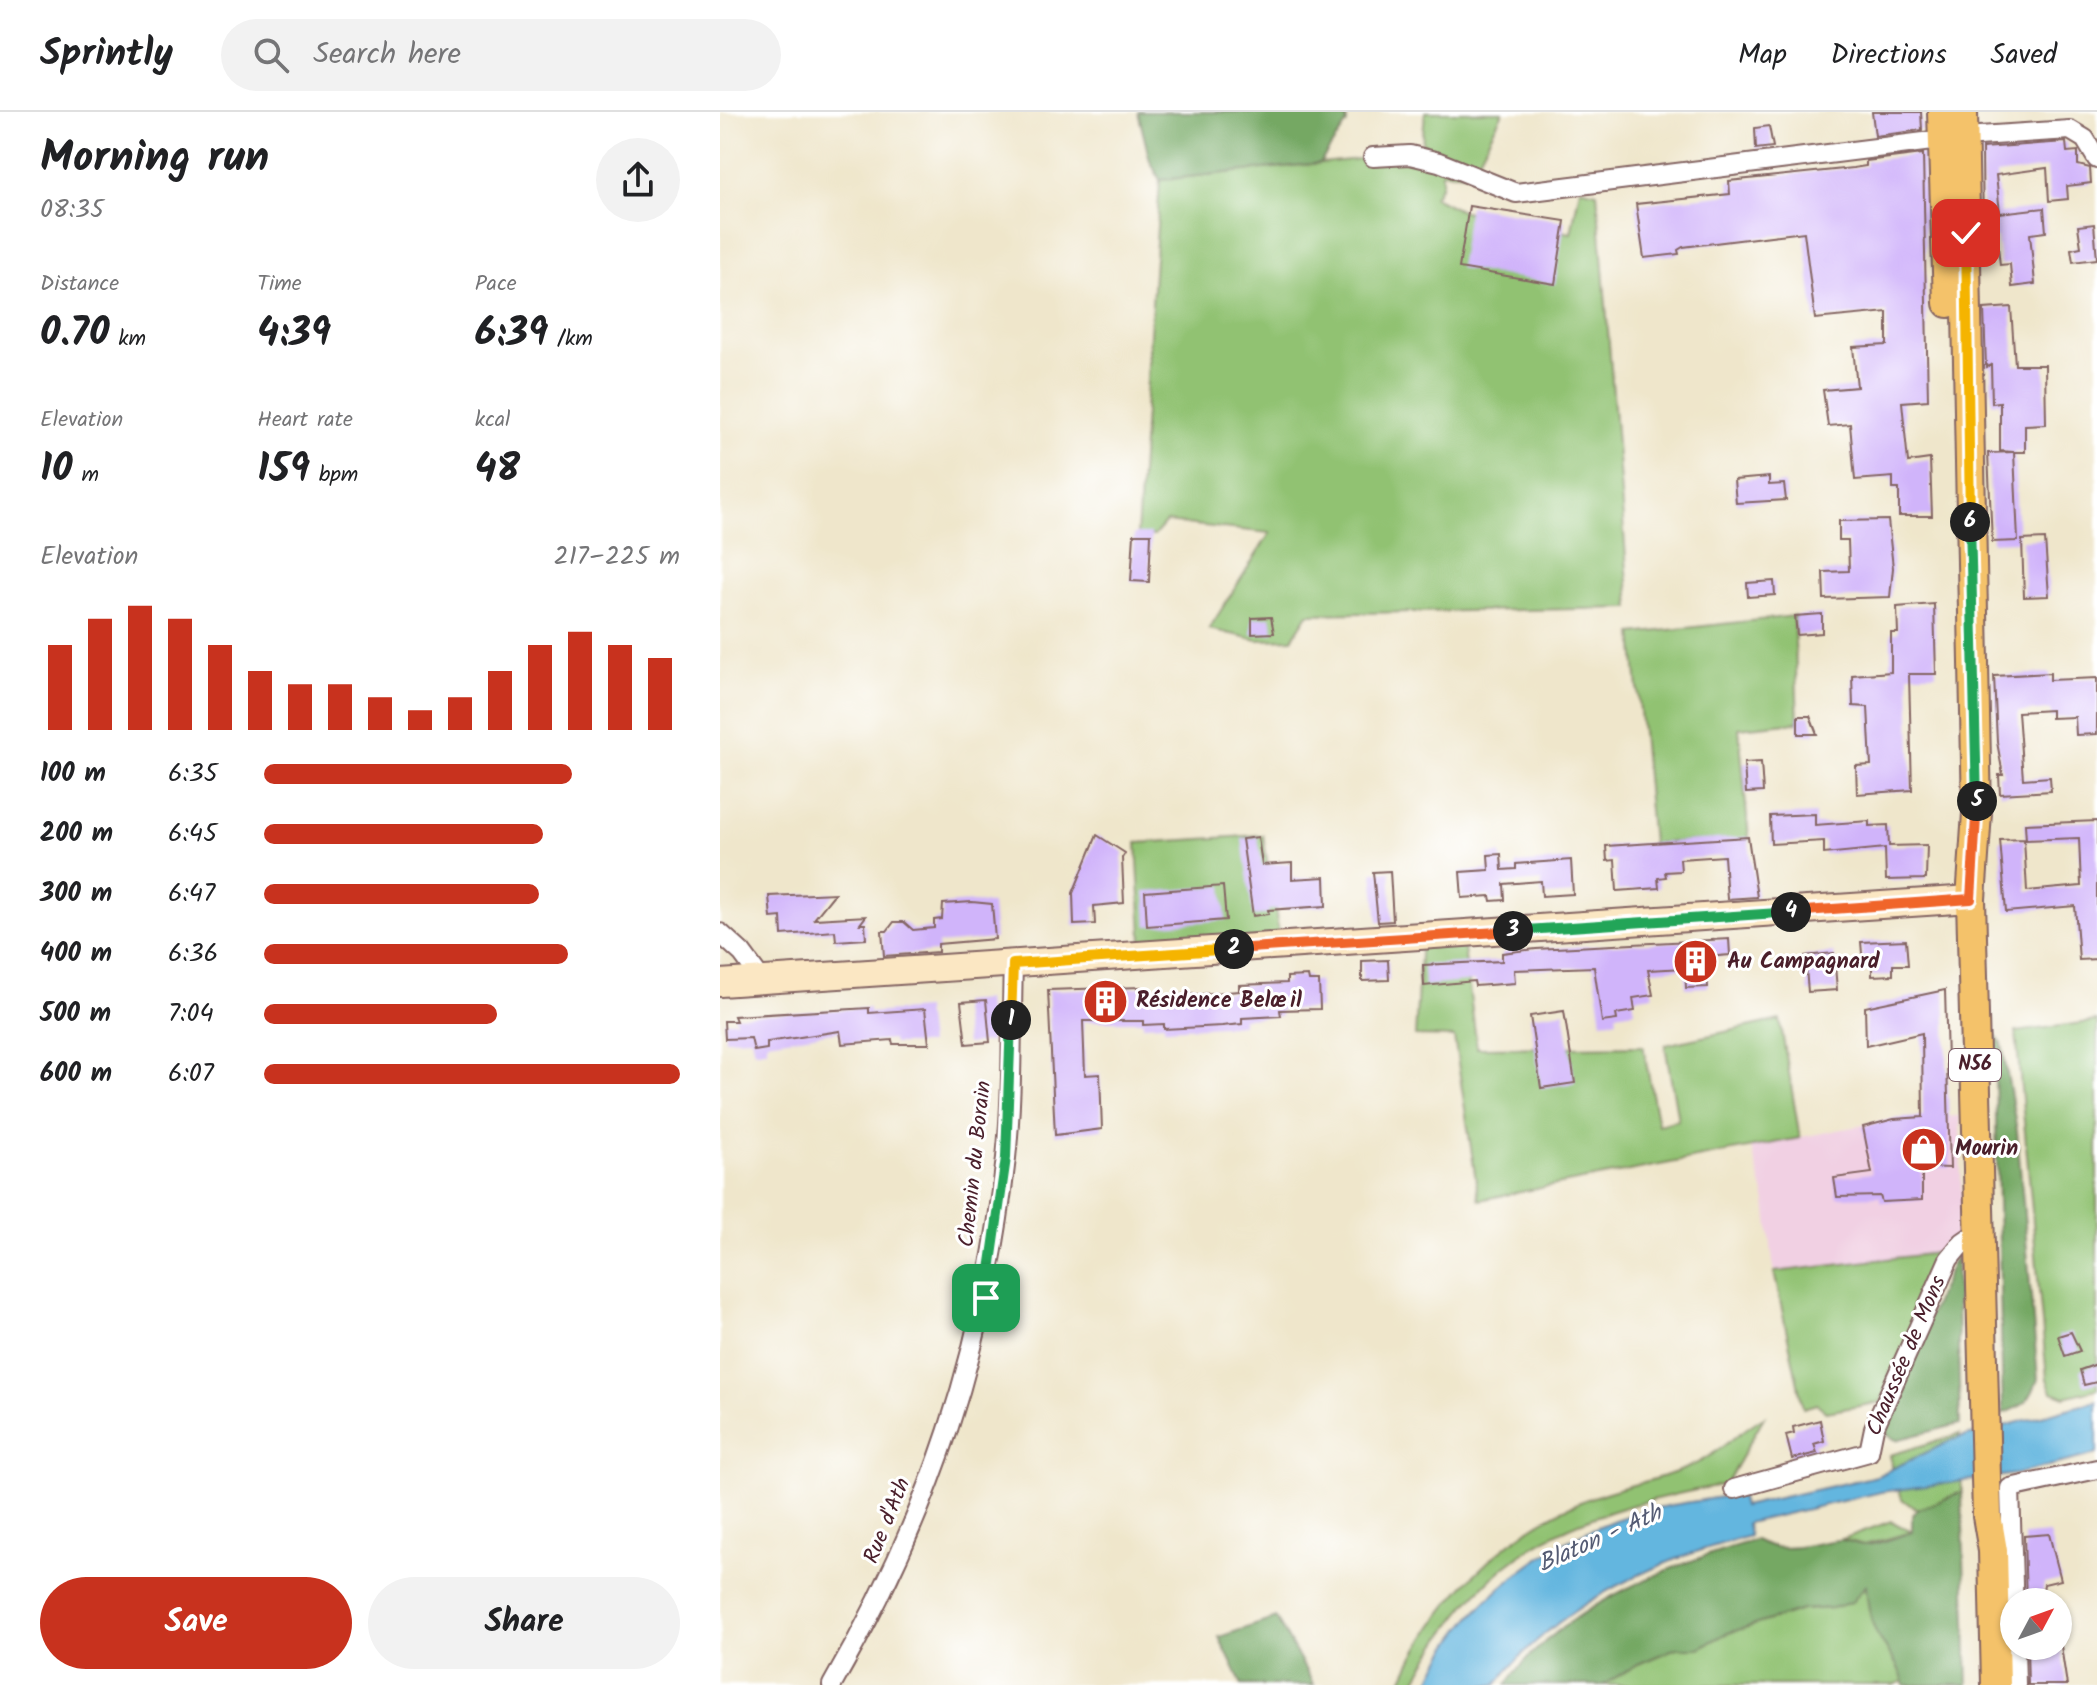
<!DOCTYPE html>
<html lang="en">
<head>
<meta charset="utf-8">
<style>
  body { margin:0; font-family:Kalam,sans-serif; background:#f2f2f2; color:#202124; height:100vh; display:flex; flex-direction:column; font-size:30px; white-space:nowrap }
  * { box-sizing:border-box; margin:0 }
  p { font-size:26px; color:#757577 }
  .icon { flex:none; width:44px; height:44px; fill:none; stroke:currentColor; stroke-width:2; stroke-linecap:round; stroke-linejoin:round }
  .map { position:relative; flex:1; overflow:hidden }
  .drawer { display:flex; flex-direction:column; background:#fff; width:720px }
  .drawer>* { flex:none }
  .needle { width:52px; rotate:49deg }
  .buttons { position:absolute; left:1280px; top:1476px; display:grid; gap:16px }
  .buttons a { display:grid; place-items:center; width:72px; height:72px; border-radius:50%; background:#fff; box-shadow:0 2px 6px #0004; font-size:40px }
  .pin { position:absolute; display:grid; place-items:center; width:68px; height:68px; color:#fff; margin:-34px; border-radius:16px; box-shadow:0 4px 12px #0006 }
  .km { position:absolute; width:40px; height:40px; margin:-20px; border-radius:50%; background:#222; color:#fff; font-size:22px; line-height:40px; text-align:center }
  .round { display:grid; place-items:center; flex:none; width:84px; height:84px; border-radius:42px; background:#f2f2f2 }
  .summary { display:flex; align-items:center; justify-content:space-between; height:136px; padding:0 40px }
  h1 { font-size:44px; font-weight:800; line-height:60px }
  .figures { display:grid; grid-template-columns:repeat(3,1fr); gap:12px; height:136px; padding:8px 40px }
  .figures div { display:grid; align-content:center }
  .figures b { font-size:40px; font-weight:800 }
  .figures small { font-size:22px; font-weight:400 }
  .figures p { font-size:22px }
  .chart { height:224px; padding:16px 40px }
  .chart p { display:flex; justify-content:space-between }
  .chart svg { width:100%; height:144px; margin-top:8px; stroke:#c8321e; stroke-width:6 }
  .primary-button { display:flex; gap:16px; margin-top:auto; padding:16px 40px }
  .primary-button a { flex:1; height:92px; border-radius:48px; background:#c8321e; color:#fff; font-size:32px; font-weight:800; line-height:92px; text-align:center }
  .primary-button a+a { background:#f2f2f2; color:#202124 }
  ul { padding:0 40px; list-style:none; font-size:26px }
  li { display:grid; grid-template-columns:128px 96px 1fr; align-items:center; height:60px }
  li i { height:20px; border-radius:10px; background:#c8321e }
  header { display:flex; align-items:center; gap:48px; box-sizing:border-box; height:112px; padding:0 40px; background:#fff; border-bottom:2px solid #e0e0e0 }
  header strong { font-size:38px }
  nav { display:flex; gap:44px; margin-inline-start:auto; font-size:28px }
  .search { width:560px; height:72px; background:#f2f2f2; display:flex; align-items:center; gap:20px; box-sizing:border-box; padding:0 28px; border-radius:44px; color:#757577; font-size:30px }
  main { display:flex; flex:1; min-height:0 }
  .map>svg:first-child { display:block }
  .built { fill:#f1d0e3 }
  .green { fill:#91c272; stroke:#6e704e; stroke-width:2 }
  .forest { fill:#74a864; stroke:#5f6448; stroke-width:2 }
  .water { fill:#63b6df; stroke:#566a85; stroke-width:2 }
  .building { fill:#d0b4fa }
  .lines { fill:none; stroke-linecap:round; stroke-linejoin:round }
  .street-casing { stroke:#846563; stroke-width:22 }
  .secondary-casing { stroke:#846563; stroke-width:30 }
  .primary-casing { stroke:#846563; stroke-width:32 }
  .street { stroke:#fff; stroke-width:18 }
  .secondary { stroke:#fbe7c3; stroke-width:26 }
  .primary { stroke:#f4c26a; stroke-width:28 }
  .split-1-casing { stroke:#fff; stroke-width:16 }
  .split-2-casing { stroke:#fff; stroke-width:16 }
  .split-3-casing { stroke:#fff; stroke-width:16 }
  .split-4-casing { stroke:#fff; stroke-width:16 }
  .split-5-casing { stroke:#fff; stroke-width:16 }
  .split-6-casing { stroke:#fff; stroke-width:16 }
  .split-7-casing { stroke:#fff; stroke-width:16 }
  .split-1 { stroke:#22a559; stroke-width:10 }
  .split-2 { stroke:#f5b400; stroke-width:10 }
  .split-3 { stroke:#f0652b; stroke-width:10 }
  .split-4 { stroke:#22a559; stroke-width:10 }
  .split-5 { stroke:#f0652b; stroke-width:10 }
  .split-6 { stroke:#22a559; stroke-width:10 }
  .split-7 { stroke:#f5b400; stroke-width:10 }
  .labels { text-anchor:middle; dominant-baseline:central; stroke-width:6; stroke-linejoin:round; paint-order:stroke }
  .shield { fill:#fff; stroke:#80626b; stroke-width:2 }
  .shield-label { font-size:20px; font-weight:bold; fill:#4a1f2b }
  .poi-label { font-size:22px; font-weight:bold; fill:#4a1f2b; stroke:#fff; text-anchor:start }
  .street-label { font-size:22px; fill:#4a1f2b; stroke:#fff }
  .water-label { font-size:24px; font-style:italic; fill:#545b73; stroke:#fff }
</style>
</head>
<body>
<header>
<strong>Sprintly</strong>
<div class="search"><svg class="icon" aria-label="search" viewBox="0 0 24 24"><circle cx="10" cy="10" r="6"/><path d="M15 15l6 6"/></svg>Search here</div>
<nav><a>Map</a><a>Directions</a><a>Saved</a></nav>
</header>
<main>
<section class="drawer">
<div class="summary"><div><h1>Morning run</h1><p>08:35</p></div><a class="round"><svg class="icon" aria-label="share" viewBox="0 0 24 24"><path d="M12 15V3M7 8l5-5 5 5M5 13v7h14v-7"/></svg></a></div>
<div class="figures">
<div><p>Distance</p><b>0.70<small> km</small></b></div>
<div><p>Time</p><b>4:39</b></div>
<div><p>Pace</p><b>6:39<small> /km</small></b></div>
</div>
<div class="figures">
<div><p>Elevation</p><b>10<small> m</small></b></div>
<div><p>Heart rate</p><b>159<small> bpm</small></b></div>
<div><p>kcal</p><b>48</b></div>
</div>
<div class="chart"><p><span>Elevation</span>217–225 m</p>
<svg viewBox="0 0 160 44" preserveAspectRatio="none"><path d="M5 44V18M15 44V10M25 44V6M35 44V10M45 44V18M55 44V26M65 44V30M75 44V30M85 44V34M95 44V38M105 44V34M115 44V26M125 44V18M135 44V14M145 44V18M155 44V22"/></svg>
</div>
<ul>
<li><b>100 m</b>6:35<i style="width:74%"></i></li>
<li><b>200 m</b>6:45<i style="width:67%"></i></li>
<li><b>300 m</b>6:47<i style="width:66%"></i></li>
<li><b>400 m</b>6:36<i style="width:73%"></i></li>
<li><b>500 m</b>7:04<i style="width:56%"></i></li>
<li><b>600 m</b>6:07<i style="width:100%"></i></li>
</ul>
<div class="primary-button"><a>Save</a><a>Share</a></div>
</section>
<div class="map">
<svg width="1377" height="1573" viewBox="0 0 1377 1573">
  <rect width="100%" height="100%" fill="#fff"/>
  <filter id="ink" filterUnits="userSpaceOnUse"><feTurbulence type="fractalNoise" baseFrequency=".0125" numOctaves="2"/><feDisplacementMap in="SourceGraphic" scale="16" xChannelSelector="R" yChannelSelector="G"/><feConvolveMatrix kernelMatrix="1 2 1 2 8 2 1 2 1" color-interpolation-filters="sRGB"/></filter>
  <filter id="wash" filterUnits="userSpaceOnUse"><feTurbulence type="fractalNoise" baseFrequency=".006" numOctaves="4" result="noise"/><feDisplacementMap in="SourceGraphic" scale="32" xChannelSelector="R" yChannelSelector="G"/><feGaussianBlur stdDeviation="1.8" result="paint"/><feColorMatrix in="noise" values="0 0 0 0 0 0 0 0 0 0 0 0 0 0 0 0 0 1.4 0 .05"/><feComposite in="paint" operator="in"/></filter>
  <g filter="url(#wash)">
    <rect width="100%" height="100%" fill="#efe6cb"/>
    <!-- built -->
    <path class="built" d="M 1240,1004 L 1242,1121 L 1226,1140 L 1054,1160 L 1046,1090 L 1031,1035 L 1174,1007 Z"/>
    <!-- green -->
    <path class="green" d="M 705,0 L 783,0 L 751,62 L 722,60 L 722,71 L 714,85 L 739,98 L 851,121 L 860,76 L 877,80 L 910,496 L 588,502 L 572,527 L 538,528 L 489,517 L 550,421 L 446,410 L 434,424 L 417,423 L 440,68 L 677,43 L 701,45 Z
      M 1074,504 L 1078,610 L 1019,616 L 1029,727 L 932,731 L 913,522 Z
      M 543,723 L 561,834 L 423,844 L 417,731 Z
      M 742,822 L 757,936 L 923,934 L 938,1013 L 958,1008 L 945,933 L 1060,908 L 1080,1026 L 759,1088 L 734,925 L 695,924 L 701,825 Z
      M 1377,909 L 1377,1277 L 1345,1285 L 1332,1280 L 1327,1267 L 1296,920 Z
      M 1226,1140 L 1161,1290 L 1107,1300 L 1097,1292 L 1083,1296 L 1054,1160 Z
      M 1044,1305 L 1006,1372 C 852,1402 772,1428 693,1573 L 680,1573 C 714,1493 783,1420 865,1388 C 899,1374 935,1370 969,1355 C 998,1343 1017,1320 1044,1305 Z
      M 1240,1322 L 1239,1326 L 1173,1359 L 1170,1343 Z
      M 1241,1367 L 1242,1380 L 1197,1398 L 1182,1387 L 1179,1377 Z
      M 1171,1409 L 1192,1420 L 1144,1433 L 1122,1427 Z
      M 1146,1471 L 1161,1527 L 1179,1551 L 1184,1569 L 1174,1573 L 883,1573 L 918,1552 L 956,1536 L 979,1536 L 1005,1522 L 1082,1498 L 1113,1496 Z"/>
    <!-- forest -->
    <path class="forest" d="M 418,0 L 625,0 L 627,11 L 600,51 L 440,68 L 430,49 Z
      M 1274,922 L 1282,932 L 1297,1019 L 1318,1267 C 1311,1287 1305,1295 1283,1301 Z
      M 1236,1143 L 1240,1312 L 1176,1328 L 1159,1318 Z
      M 1242,1380 L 1248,1573 L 1185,1573 C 1179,1552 1168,1541 1157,1522 C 1149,1507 1147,1489 1146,1473 L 1132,1490 L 1113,1496 L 1082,1498 L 1005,1522 L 979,1536 L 956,1536 L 918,1552 L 883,1573 L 786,1573 C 838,1497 949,1453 1035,1428 C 1065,1444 1088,1431 1119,1428 C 1128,1427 1135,1433 1144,1433 C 1159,1433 1178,1424 1192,1420 L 1192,1403 L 1197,1398 Z
      M 556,1506 L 594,1573 L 522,1573 L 499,1525 Z"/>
    <!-- water -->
    <path class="water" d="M 1377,1289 L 1377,1342 L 1297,1362 L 1161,1380 L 1027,1411 L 1029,1424 C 934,1449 837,1492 776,1573 L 708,1573 C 743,1489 832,1426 916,1401 C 950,1392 986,1388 1020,1382 L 1023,1394 L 1157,1364 L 1232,1328 Z"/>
    <g id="blocks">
      <!-- building -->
      <path class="building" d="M 1152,0 L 1201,0 L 1202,18 L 1155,24 Z
        M 1049,14 L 1053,35 L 1036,37 L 1035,16 Z
        M 1346,30 L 1347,40 L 1358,39 L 1358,53 L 1370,56 L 1371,71 L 1347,74 L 1348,87 L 1329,89 L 1327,56 L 1276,63 L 1280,101 L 1324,96 L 1326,120 L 1310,122 L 1315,172 L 1292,175 L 1290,152 L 1280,153 L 1277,125 L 1263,127 L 1262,36 Z
        M 1203,42 L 1208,288 L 1182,290 L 1188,350 L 1210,347 L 1212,404 L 1179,404 L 1179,377 L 1173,377 L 1173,365 L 1135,368 L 1130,312 L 1108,314 L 1103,278 L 1137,275 L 1133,235 L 1167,233 L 1167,200 L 1095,207 L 1084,120 L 963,135 L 958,138 L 959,142 L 924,146 L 916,92 L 1010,82 L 1009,69 L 1133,56 L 1146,54 L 1146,49 Z
        M 749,94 L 845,109 L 835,172 L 739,156 Z
        M 1374,112 L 1377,147 L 1353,150 L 1351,137 L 1361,135 L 1358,114 Z
        M 1291,195 L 1295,253 L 1325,253 L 1326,312 L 1305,313 L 1305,340 L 1294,340 L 1298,429 L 1272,430 L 1268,341 L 1293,340 L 1280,339 L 1280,290 L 1272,291 L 1271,253 L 1266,255 L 1264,197 Z
        M 1049,365 L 1049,373 L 1064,372 L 1066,388 L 1016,391 L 1014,368 Z
        M 1168,408 L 1173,456 L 1170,485 L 1104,487 L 1103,460 L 1129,459 L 1128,428 L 1119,428 L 1119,409 Z
        M 414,422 L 431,422 L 429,470 L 411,469 Z
        M 1325,427 L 1329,484 L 1304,485 L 1302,428 Z
        M 1054,469 L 1055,483 L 1028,485 L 1027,471 Z
        M 1214,492 L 1216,562 L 1189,562 L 1192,678 L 1137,682 L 1136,654 L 1151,653 L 1148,595 L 1133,594 L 1132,563 L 1171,560 L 1171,521 L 1178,521 L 1177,495 Z
        M 1102,502 L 1102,521 L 1077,523 L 1075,504 Z
        M 551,505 L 554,521 L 532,522 L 532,506 Z
        M 1330,561 L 1330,568 L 1377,566 L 1377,622 L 1356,623 L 1355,605 L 1331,606 L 1331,598 L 1298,600 L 1303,667 L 1330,665 L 1331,679 L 1280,682 L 1279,663 L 1283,663 L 1277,630 L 1274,564 Z
        M 1078,604 L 1090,604 L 1097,622 L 1078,622 Z
        M 1041,650 L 1043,680 L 1026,681 L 1024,651 Z
        M 1095,702 L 1095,713 L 1149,709 L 1149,714 L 1168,713 L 1169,734 L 1207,733 L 1206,767 L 1166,768 L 1165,736 L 1104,742 L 1104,729 L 1051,732 L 1050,704 Z
        M 1377,709 L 1377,847 L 1359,848 L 1355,794 L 1286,800 L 1280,728 L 1304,727 L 1307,779 L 1361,774 L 1359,726 L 1306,728 L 1305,712 Z
        M 377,723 L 405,741 L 402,746 L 404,791 L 374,794 L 375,812 L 354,813 L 353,781 Z
        M 538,725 L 542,753 L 572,751 L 572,767 L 605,765 L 606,794 L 548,798 L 549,802 L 533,804 L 522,727 Z
        M 1028,725 L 1037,785 L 1007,787 L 1004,744 L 960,747 L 961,759 L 945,760 L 946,765 L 938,766 L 939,776 L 897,779 L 895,748 L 887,749 L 886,734 Z
        M 781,742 L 782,758 L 796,757 L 796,752 L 851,748 L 853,782 L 822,784 L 821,769 L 784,772 L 785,788 L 771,789 L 770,784 L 742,786 L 740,760 L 769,758 L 768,743 Z
        M 670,759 L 673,809 L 658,810 L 653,760 Z
        M 503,774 L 506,808 L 427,814 L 425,780 Z
        M 115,781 L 94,807 L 146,804 L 140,812 L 145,812 L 146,827 L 116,829 L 115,819 L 62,823 L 61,805 L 51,806 L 49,784 Z
        M 252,790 L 272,792 L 275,827 L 218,832 L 218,840 L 164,844 L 162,819 L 167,819 L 174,810 L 184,810 L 193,818 L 214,816 L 214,808 L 222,807 L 223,792 Z
        M 1009,827 L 1010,843 L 986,845 L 988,875 L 966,876 L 965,856 L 928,858 L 933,883 L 913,886 L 915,899 L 896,902 L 897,908 L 882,910 L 874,855 L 794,858 L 795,871 L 755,874 L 754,869 L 704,874 L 703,853 L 782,849 L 782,841 L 816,837 Z
        M 1186,828 L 1188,853 L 1173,853 L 1173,863 L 1152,864 L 1152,853 L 1143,853 L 1141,830 Z
        M 1114,841 L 1117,878 L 1088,880 L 1085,844 Z
        M 668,848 L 669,868 L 642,869 L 642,849 Z
        M 588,864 L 589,869 L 599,869 L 600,897 L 560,898 L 561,904 L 522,906 L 522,912 L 502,914 L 444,917 L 444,912 L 423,913 L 423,909 L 363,909 L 365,963 L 380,962 L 382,1017 L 335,1023 L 328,878 L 421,875 L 422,884 L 482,882 L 519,879 L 519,873 L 567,871 L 567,865 Z
        M 1225,878 L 1230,1056 L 1202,1055 L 1202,1088 L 1162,1090 L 1160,1084 L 1117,1085 L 1114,1066 L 1152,1061 L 1143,1015 L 1174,1007 L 1203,1005 L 1202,921 L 1146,934 L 1145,895 Z
        M 266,888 L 270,930 L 246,932 L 241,890 Z
        M 149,896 L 149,901 L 205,897 L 209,932 L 173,932 L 172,928 L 122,932 L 120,919 L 47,930 L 47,937 L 34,939 L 31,926 L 5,927 L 4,909 L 16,909 L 14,904 Z
        M 844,899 L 855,971 L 821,976 L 810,904 Z
        M 1351,1220 L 1360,1239 L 1345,1244 L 1338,1224 Z
        M 1377,1252 L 1377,1270 L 1364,1273 L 1360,1258 Z
        M 1100,1308 L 1104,1329 L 1094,1332 L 1097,1341 L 1072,1347 L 1066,1323 L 1074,1321 L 1073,1315 Z
        M 1329,1422 L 1341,1468 L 1324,1472 L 1321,1490 L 1306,1490 L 1304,1424 Z
        M 1307,1534 L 1341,1534 L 1347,1573 L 1308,1573 Z"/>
    </g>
  </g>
  <g filter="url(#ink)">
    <use href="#blocks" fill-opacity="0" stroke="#846563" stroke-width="2"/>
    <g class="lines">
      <defs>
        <path id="street" d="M 653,45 L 690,43 L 719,50 L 796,81 L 1244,25 L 1350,18 L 1365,27 L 1377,47
          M 0,821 L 22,841 L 42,868
          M 1014,1377 L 1149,1340 L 1154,1316 L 1229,1147 L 1243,1130 L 1259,1119
          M 1294,1503 L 1290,1376 L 1377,1357
          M 1295,1534 L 1296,1573
          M 112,1573 C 210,1403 264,1242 286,1046 C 293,982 291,916 293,852"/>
        <path id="secondary" d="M 0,871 L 1251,787"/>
        <path id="primary" d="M 1222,0 L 1228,191
          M 1243,0 L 1257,701 L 1251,787 L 1267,1404 L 1273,1439 L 1276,1573"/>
      </defs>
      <!-- street casing -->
      <use href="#street" class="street-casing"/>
      <!-- secondary casing -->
      <use href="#secondary" class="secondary-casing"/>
      <!-- primary casing -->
      <use href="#primary" class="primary-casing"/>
      <!-- street -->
      <use href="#street" class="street"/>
      <!-- secondary -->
      <use href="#secondary" class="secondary"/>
      <!-- primary -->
      <use href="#primary" class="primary"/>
    </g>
  </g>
  <g class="lines" filter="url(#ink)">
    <defs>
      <path id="split-1" d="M 266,1186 L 286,1046 L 291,908"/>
      <path id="split-2" d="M 291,908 L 293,852 L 514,837"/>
      <path id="split-3" d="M 514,837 L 793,819"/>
      <path id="split-4" d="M 793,819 L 1071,800"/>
      <path id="split-5" d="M 1071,800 L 1251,787 L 1257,689"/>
      <path id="split-6" d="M 1250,410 L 1257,689"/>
      <path id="split-7" d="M 1246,121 L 1250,410"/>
    </defs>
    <!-- split-1 casing -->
    <use href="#split-1" class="split-1-casing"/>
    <!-- split-2 casing -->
    <use href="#split-2" class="split-2-casing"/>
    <!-- split-3 casing -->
    <use href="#split-3" class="split-3-casing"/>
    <!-- split-4 casing -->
    <use href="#split-4" class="split-4-casing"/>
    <!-- split-5 casing -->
    <use href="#split-5" class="split-5-casing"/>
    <!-- split-6 casing -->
    <use href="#split-6" class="split-6-casing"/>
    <!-- split-7 casing -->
    <use href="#split-7" class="split-7-casing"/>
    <!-- split-1 -->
    <use href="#split-1" class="split-1"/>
    <!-- split-2 -->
    <use href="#split-2" class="split-2"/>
    <!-- split-3 -->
    <use href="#split-3" class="split-3"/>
    <!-- split-4 -->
    <use href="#split-4" class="split-4"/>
    <!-- split-5 -->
    <use href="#split-5" class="split-5"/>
    <!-- split-6 -->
    <use href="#split-6" class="split-6"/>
    <!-- split-7 -->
    <use href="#split-7" class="split-7"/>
  </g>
  <!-- icons -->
  <defs>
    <symbol id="building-disc" viewBox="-11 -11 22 22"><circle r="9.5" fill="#c8321e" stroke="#fff"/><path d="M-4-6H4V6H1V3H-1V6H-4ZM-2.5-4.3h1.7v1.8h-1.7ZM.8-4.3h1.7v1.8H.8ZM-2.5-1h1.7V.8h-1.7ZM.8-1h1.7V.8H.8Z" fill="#fff"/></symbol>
    <symbol id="shop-disc" viewBox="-11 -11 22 22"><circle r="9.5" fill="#c8321e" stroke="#fff"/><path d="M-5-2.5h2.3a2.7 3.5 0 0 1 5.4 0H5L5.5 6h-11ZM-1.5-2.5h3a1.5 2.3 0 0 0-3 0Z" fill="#fff"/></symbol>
  </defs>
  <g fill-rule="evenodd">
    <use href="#building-disc" x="950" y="824" width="51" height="51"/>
    <use href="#building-disc" x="360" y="864" width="51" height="51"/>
    <use href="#shop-disc" x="1178" y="1012" width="51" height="51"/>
  </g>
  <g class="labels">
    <!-- shield labels -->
    <rect class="shield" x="1229" y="937" width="52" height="32" rx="6"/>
    <g class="shield-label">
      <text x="1255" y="953">N56</text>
    </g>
    <!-- poi labels -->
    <g class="poi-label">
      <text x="1007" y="850">Au Campagnard</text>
      <text x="416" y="889">Résidence Belœil</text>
      <text x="1235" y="1037">Mourin</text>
    </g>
    <!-- street labels -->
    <g class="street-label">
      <text transform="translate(256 1052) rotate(-84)">Chemin du Borain</text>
      <text transform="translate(1187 1244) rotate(-67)">Chaussée de Mons</text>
      <text transform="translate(168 1409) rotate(-68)">Rue d'Ath</text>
    </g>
    <!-- water labels -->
    <g class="water-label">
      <text transform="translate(880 1427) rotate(-24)">Blaton - Ath</text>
    </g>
  </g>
</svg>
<div class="buttons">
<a><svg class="needle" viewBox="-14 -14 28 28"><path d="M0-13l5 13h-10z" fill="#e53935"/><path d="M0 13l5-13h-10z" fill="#757577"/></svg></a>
</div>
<div class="pin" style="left:266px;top:1186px;background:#1e9e55"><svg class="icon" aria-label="arrive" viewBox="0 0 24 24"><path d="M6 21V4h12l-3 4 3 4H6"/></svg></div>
<div class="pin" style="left:1246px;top:121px;background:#d93025"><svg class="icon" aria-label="check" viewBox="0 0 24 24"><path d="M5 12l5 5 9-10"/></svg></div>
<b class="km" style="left:291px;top:908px">1</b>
<b class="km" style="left:514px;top:837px">2</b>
<b class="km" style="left:793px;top:819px">3</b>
<b class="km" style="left:1071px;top:800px">4</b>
<b class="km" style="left:1257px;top:689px">5</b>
<b class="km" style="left:1250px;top:410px">6</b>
</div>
</main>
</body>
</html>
